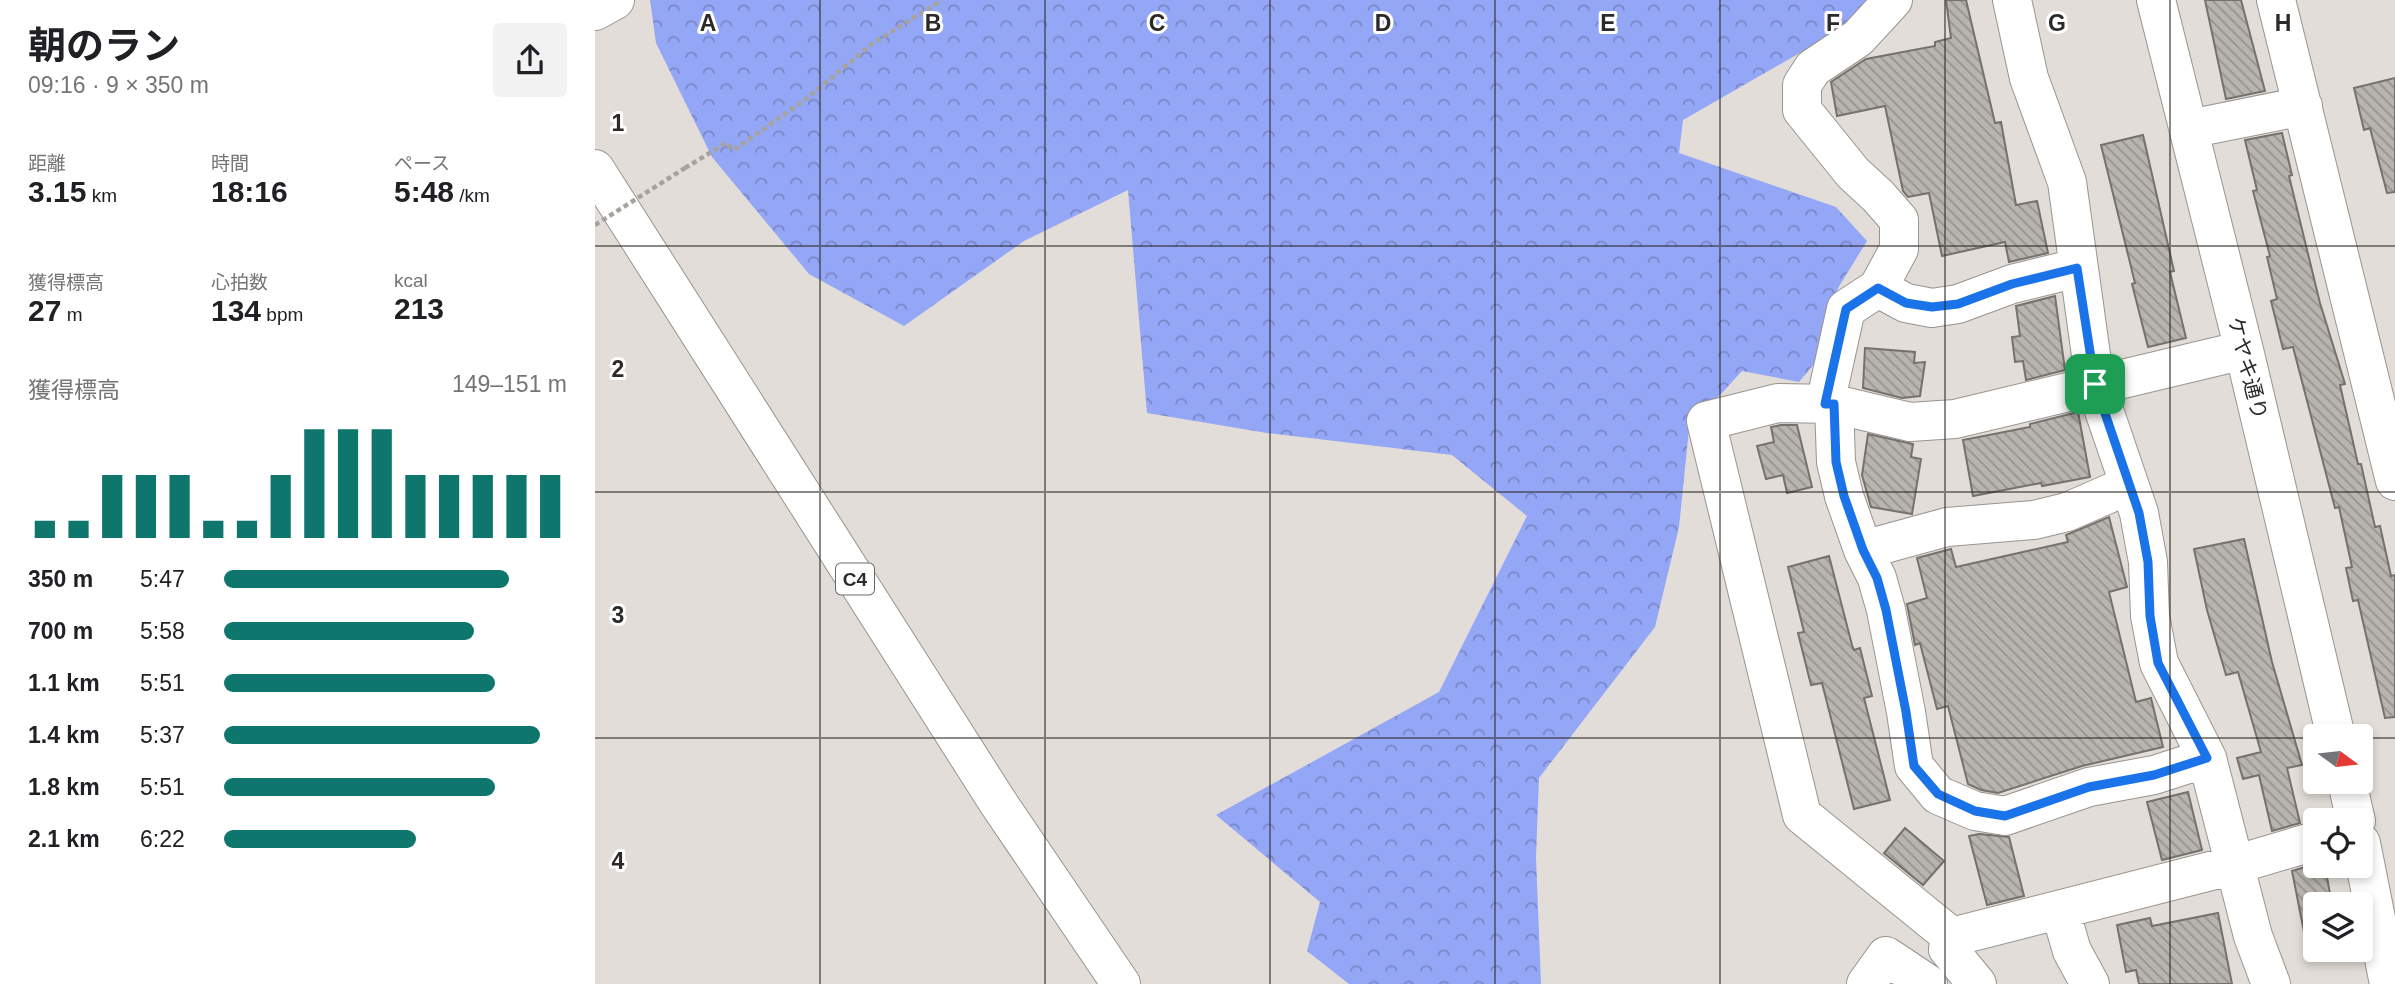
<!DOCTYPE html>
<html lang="ja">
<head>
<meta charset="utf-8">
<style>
  body { margin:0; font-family:Arial,"Noto Sans JP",sans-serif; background:#f2f2f2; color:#202124; height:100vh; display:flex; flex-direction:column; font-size:26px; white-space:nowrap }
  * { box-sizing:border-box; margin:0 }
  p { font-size:23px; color:#757577 }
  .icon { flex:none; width:38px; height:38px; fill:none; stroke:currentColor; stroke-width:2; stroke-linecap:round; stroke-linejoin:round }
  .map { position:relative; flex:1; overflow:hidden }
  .side { display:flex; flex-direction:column; background:#fff; width:595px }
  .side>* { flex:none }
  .needle { width:46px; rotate:105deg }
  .fabs { position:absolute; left:1708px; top:724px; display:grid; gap:14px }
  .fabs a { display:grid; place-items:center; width:70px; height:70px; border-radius:7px; background:#fff; box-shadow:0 4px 10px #0003; font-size:35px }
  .pin { position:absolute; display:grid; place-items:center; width:60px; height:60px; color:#fff; margin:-30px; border-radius:14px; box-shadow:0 4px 10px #0006 }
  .round { display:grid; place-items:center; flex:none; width:74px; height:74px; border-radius:7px; background:#f2f2f2 }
  .head { display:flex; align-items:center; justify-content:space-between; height:119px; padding:0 28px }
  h1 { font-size:38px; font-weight:700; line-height:52px }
  .stats { display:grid; grid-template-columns:repeat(3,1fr); gap:10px; height:119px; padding:7px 28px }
  .stats div { display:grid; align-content:center }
  .stats b { font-size:30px; font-weight:700 }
  .stats small { font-size:19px; font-weight:400 }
  .stats p { font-size:19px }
  .chart { height:196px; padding:14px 28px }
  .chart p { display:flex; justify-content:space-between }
  .chart svg { width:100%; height:126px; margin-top:7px; stroke:#0f766e; stroke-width:6 }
  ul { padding:0 28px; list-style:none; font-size:23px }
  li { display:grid; grid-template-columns:112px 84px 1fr; align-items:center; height:52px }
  li i { height:18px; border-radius:9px; background:#0f766e }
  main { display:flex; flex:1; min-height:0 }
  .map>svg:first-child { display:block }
  .forest { fill:url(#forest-crowns) }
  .building { fill:url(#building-back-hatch); stroke:#75716c; stroke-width:2 }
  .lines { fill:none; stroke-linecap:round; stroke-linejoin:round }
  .minor-casing { stroke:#999490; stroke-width:40 }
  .highway-casing { stroke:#999490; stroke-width:40 }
  .path { stroke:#a6a39f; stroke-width:4.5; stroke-dasharray:5 3.5; stroke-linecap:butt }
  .minor { stroke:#fff; stroke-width:38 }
  .highway { stroke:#fff; stroke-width:38 }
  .path-bridge { stroke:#a6a39f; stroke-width:4.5; stroke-dasharray:5 3.5; stroke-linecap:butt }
  .route-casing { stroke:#fff; stroke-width:14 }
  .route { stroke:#1a73e8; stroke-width:9 }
  .grid { fill:none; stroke:#2b2a28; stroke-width:2; stroke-opacity:0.55 }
  .labels { text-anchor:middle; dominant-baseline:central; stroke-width:6; stroke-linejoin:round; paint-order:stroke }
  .shield { fill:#fff; stroke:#6b6a68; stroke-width:2 }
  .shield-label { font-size:19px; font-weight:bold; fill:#2b2a28 }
  .street-label { font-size:21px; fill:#2b2a28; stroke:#fff }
  .grid-label { font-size:23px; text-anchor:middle; font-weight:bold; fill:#2b2a28; stroke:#fff; stroke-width:6; stroke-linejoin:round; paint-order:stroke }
</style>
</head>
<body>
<main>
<section class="side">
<div class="head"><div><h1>朝のラン</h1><p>09:16 · 9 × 350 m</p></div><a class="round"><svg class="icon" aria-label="share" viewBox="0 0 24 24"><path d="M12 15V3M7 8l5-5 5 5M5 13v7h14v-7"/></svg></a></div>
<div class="stats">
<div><p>距離</p><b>3.15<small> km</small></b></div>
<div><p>時間</p><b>18:16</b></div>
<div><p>ペース</p><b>5:48<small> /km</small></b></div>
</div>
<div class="stats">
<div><p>獲得標高</p><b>27<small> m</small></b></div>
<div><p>心拍数</p><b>134<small> bpm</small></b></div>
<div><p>kcal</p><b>213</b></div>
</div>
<div class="chart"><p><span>獲得標高</span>149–151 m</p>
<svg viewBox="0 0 160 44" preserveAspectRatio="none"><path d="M5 44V38M15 44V38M25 44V22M35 44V22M45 44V22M55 44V38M65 44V38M75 44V22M85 44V6M95 44V6M105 44V6M115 44V22M125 44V22M135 44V22M145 44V22M155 44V22"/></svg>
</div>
<ul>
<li><b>350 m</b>5:47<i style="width:83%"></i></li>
<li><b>700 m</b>5:58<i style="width:73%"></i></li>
<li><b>1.1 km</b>5:51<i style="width:79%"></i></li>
<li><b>1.4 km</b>5:37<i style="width:92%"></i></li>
<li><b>1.8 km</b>5:51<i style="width:79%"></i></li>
<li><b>2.1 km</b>6:22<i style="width:56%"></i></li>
</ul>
</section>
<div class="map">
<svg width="1800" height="984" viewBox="0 0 1800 984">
  <defs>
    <pattern id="forest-crowns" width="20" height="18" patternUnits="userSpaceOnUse" patternTransform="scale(1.75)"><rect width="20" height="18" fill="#94a6f6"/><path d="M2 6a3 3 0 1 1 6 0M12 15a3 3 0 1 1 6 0" fill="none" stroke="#7987c7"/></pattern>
    <pattern id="building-back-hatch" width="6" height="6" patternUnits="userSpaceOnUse" patternTransform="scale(1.75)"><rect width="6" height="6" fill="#b8b4af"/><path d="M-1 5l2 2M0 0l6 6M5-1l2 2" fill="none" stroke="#96938e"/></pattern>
  </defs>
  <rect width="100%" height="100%" fill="#e2ddd8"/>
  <!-- forest -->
  <path class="forest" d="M 55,0 L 1281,0 L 1248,28 L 1088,120 L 1084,153 L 1241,207 L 1272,241 L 1243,288 L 1220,363 L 1204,382 L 1147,371 L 1094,429 L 1084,527 L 1060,627 L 944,778 L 941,857 L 946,984 L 754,984 L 712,951 L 725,902 L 621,815 L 844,692 L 932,516 L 857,455 L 672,433 L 552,413 L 533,190 L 429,241 L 309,326 L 214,274 L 117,157 L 61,43 Z"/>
  <!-- building -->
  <path class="building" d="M 1351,0 L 1371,0 L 1400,123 L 1406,122 L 1421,205 L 1442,201 L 1453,253 L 1414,262 L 1410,242 L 1347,256 L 1334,193 L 1313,197 L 1308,191 L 1290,106 L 1242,116 L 1236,82 L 1271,59 L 1340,46 L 1340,42 L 1356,38 Z
    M 1610,0 L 1646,0 L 1670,91 L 1631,99 Z
    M 1800,78 L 1800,192 L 1792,193 L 1775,128 L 1769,130 L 1759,88 Z
    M 1687,133 L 1697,175 L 1694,176 L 1725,303 L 1750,384 L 1745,385 L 1763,464 L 1766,464 L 1780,527 L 1785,526 L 1796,576 L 1800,575 L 1800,717 L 1790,718 L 1763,600 L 1758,601 L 1751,568 L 1757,567 L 1744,507 L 1740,508 L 1698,347 L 1688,349 L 1676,301 L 1682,299 L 1672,257 L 1675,256 L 1658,191 L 1662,190 L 1650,140 Z
    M 1548,135 L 1579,271 L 1575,272 L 1591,338 L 1553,347 L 1537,284 L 1540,283 L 1506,145 Z
    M 1460,296 L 1470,370 L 1431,380 L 1428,361 L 1420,362 L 1417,337 L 1425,336 L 1421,306 Z
    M 1270,348 L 1320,352 L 1319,363 L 1330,362 L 1325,396 L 1307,398 L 1268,388 Z
    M 1483,412 L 1495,477 L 1447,486 L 1446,483 L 1378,496 L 1368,440 L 1435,427 L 1435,424 Z
    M 1186,425 L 1202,425 L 1217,487 L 1192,493 L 1188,475 L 1171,479 L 1162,446 L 1179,442 L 1176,427 Z
    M 1273,434 L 1318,444 L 1316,457 L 1326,459 L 1317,514 L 1276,507 L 1267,475 Z
    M 1514,517 L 1532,587 L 1514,592 L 1541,702 L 1556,698 L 1568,747 L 1487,766 L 1403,793 L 1386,790 L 1373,784 L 1353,706 L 1342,709 L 1325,643 L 1320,645 L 1312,604 L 1332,598 L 1322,558 L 1356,549 L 1361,567 L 1473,542 L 1471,535 Z
    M 1649,539 L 1677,662 L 1707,765 L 1692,768 L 1705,823 L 1677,831 L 1664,775 L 1648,779 L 1642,758 L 1666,752 L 1643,672 L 1631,675 L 1612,610 L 1599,549 Z
    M 1234,556 L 1257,645 L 1259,650 L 1265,648 L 1277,696 L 1269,698 L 1295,800 L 1259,809 L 1227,683 L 1216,685 L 1203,633 L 1209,632 L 1193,567 Z
    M 1593,792 L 1607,850 L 1567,860 L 1552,802 Z
    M 1310,828 L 1349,861 L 1328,885 L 1289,853 Z
    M 1384,834 L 1414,837 L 1429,896 L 1392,905 L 1374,836 Z
    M 1720,864 L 1720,866 L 1730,866 L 1737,905 L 1720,905 L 1720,931 L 1709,932 L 1697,871 Z
    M 1623,913 L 1637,984 L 1544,984 L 1541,970 L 1531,972 L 1522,925 L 1555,918 L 1557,926 Z"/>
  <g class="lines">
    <defs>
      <path id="minor" d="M 1417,0 L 1434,78 L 1472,182 L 1500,384 L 1544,513 L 1553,562 L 1555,616 L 1564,663 L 1612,758 L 1658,936 L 1676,984
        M 1561,0 L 1649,350 L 1741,737
        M 1681,0 L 1800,481
        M 0,11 L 20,0
        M 1594,129 L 1708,106
        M 1283,288 L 1311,303 L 1337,308 L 1363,304 L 1417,284 L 1482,268
        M 1649,350 L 1360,419 L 1315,422 L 1239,404 L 1183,403 L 1111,421 L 1207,815 L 1357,937 L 1639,865 L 1720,841
        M 1230,404 L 1251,309 L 1283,288 L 1304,249 L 1304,220 L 1283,196 L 1258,173 L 1207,110 L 1207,85 L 1218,68 L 1263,38 L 1298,0
        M 1239,404 L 1241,462 L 1249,496 L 1268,550 L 1282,578 L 1291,610 L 1311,712 L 1319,766 L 1343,795 L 1380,811 L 1410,816 L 1494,787 L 1559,775 L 1612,758
        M 1268,550 L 1352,527 L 1439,520 L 1472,512 L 1534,485
        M 1752,782 L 1761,821
        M 1766,843 L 1794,984
        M 1465,910 L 1477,951 L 1495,984
        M 1357,937 L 1353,949 L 1382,984
        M 1271,984 L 1291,956 L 1333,984"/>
      <path id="highway" d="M 0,169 L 402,801 L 526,984"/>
    </defs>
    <!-- minor casing -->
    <use href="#minor" class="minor-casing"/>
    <!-- highway casing -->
    <use href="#highway" class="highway-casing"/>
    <!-- path -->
    <path class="path" d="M 90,168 L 131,143 L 139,150 L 211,99 L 277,44 L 347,0"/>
    <!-- minor -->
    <use href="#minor" class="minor"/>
    <!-- highway -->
    <use href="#highway" class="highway"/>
    <!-- path-bridge -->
    <path class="path-bridge" d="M 0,225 L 90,168"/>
  </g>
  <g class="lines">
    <defs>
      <path id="route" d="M 1482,268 L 1500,384 L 1544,513 L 1553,562 L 1555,616 L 1563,663 L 1612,758 L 1559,775 L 1494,787 L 1410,816 L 1380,811 L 1343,794 L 1319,766 L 1311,712 L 1291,610 L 1282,578 L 1268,550 L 1249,496 L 1241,462 L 1239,404 L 1230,404 L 1251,309 L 1283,288 L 1311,303 L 1337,307 L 1363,304 L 1417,284 Z"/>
    </defs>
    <!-- route casing -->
    <use href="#route" class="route-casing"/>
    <!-- route -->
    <use href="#route" class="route"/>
  </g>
  <!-- grid -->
  <path class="grid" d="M 225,0 L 225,984M 450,0 L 450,984M 675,0 L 675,984M 900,0 L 900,984M 1125,0 L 1125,984M 1350,0 L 1350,984M 1575,0 L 1575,984M 0,246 L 1800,246M 0,492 L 1800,492M 0,738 L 1720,738M 1766,738 L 1800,738"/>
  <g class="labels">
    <!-- shield labels -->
    <rect class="shield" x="241" y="563.5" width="38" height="31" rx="5"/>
    <g class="shield-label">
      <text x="260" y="579">C4</text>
    </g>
    <!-- street labels -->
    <g class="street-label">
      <text transform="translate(1653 368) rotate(76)">ケヤキ通り</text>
    </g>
  </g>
  <g class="grid-label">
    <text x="113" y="31">A</text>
    <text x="338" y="31">B</text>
    <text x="562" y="31">C</text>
    <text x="788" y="31">D</text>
    <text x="1013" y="31">E</text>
    <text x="1238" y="31">F</text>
    <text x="1462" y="31">G</text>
    <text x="1688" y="31">H</text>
    <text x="23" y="131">1</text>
    <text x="23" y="377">2</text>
    <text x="23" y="623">3</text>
    <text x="23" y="869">4</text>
  </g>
</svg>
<div class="fabs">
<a><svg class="needle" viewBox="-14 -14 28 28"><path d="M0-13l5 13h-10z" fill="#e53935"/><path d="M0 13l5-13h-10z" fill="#757577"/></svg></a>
<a><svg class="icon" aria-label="locate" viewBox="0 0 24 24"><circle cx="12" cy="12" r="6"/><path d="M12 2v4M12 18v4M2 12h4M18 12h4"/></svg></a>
<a><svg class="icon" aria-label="layers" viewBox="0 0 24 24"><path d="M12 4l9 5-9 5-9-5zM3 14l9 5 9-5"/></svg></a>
</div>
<div class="pin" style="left:1500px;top:384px;background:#1e9e55"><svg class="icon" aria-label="arrive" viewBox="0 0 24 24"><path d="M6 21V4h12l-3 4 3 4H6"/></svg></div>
</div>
</main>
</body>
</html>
